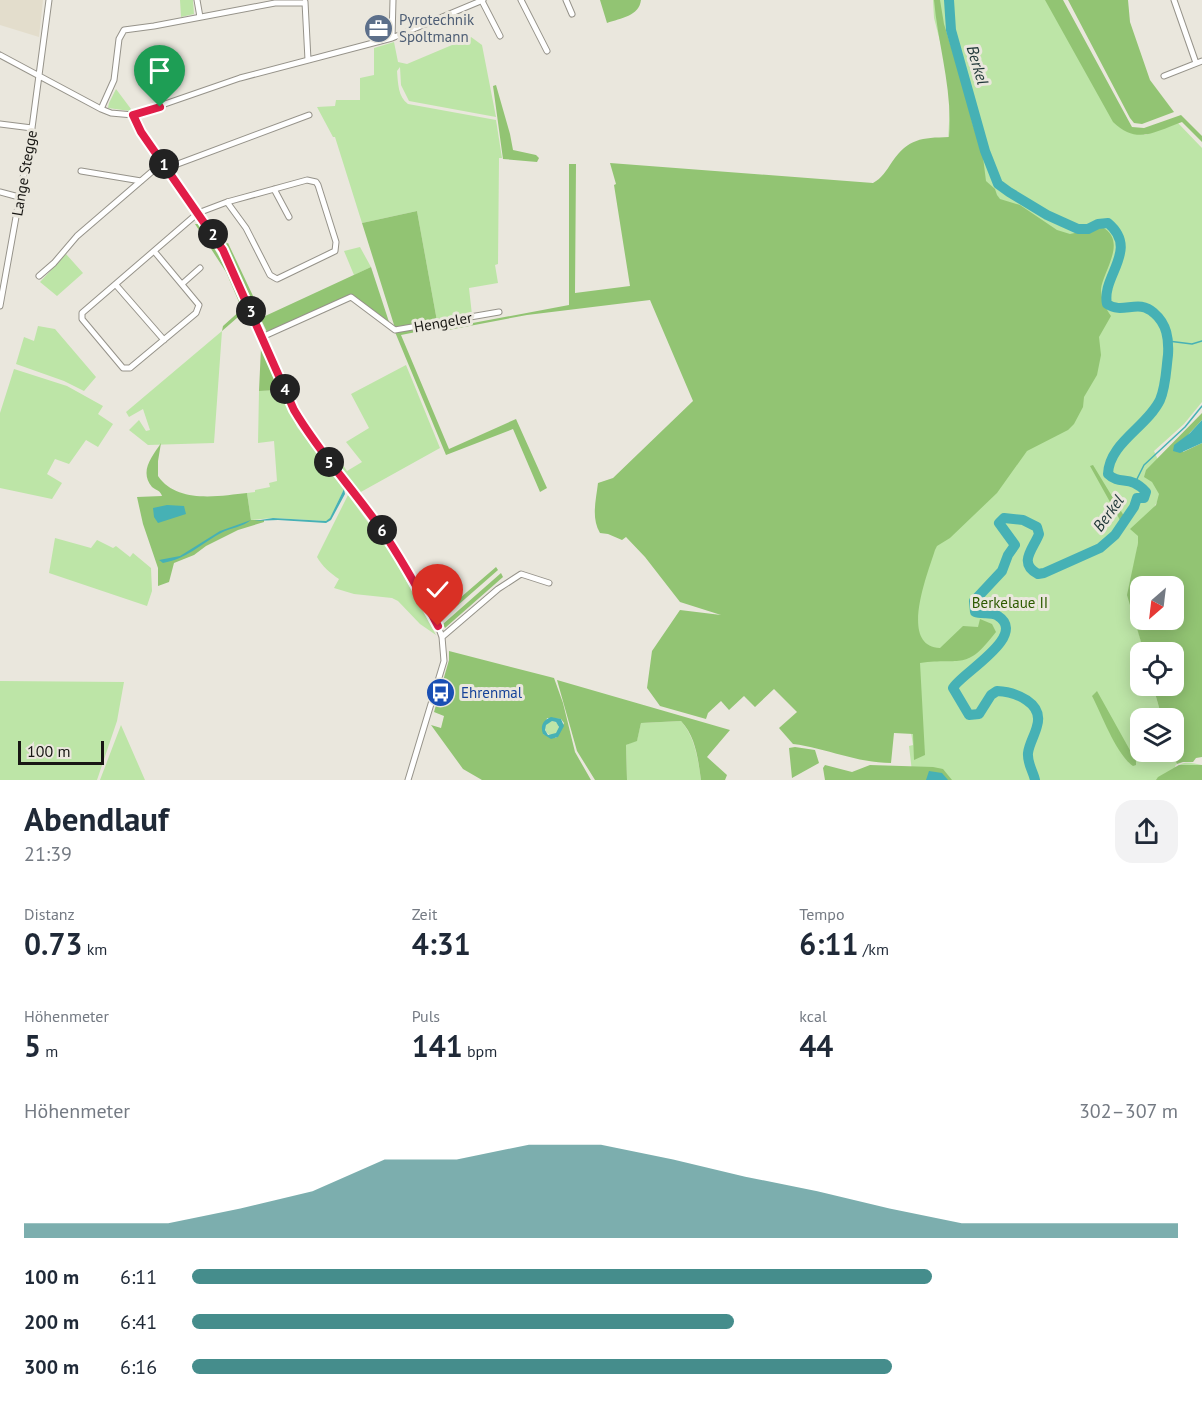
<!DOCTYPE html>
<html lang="de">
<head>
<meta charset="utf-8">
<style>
  body { margin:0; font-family:"PT Sans",sans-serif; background:#f2f2f3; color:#1f2937; height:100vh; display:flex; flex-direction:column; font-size:22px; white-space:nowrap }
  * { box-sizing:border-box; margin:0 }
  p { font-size:20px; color:#747a83 }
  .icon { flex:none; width:33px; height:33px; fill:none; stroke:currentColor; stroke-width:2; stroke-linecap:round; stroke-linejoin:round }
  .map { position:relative; height:780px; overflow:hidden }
  .drawer { display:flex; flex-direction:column; background:#fff; flex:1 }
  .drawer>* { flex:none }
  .needle { width:39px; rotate:208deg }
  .buttons { position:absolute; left:1130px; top:576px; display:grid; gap:12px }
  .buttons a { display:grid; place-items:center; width:54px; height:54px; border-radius:12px; background:#fff; box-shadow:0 3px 15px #0003; font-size:30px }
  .scale { position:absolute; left:18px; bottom:15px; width:86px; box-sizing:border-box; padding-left:6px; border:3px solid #181714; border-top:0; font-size:16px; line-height:21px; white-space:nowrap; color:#181714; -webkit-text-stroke:4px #eae7dd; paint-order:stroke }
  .pin { position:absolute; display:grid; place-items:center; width:51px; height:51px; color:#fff; margin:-62px -26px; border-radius:50% 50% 50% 0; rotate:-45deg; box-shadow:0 0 6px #0007 }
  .pin .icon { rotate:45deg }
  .km { position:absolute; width:30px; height:30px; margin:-15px; border-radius:50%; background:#222; color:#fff; font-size:16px; line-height:30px; text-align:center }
  .round { display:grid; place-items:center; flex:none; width:63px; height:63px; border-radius:18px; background:#f2f2f3 }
  .headline { display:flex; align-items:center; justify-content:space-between; height:102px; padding:0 24px }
  h1 { font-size:33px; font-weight:700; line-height:45px }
  .metrics { display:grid; grid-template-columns:repeat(3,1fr); gap:9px; height:102px; padding:6px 24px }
  .metrics div { display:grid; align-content:center }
  .metrics b { font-size:30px; font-weight:700 }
  .metrics small { font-size:16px; font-weight:400 }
  .metrics p { font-size:16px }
  .chart { height:168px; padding:12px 24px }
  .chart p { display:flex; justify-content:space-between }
  .chart svg { width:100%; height:108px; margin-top:6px; fill:#458d8c; opacity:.7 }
  ul { padding:0 24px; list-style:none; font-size:20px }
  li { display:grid; grid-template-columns:96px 72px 1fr; align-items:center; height:45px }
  li i { height:15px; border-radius:8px; background:#458d8c }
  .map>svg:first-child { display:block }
  .built { fill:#e3ddcc }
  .green { fill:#bde5a7 }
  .forest { fill:#92c473; fill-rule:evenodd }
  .water { fill:#46b1b5; fill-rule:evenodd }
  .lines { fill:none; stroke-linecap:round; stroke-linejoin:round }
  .stream { stroke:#46b1b5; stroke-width:1.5 }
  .river { stroke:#46b1b5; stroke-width:10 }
  .street-casing { stroke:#96938a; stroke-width:7 }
  .street { stroke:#fff; stroke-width:5 }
  .route-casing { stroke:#fff; stroke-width:12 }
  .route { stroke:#e11d48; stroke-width:8 }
  .labels { text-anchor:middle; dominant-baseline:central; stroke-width:6; stroke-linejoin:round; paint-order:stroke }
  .service-label { font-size:15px; fill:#4e5e75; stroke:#eae7dd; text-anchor:start }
  .street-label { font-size:15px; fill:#181714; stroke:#eae7dd }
  .park-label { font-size:15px; fill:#2d5a00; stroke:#eae7dd }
  .transit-label { font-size:15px; fill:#164399; stroke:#eae7dd; text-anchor:start }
  .water-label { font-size:16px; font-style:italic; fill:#1e3637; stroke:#eae7dd }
</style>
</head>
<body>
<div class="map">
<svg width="1202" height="780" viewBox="0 0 1202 780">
  <rect width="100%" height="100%" fill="#eae7dd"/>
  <!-- built -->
  <path class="built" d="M 0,0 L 43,0 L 39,37 L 0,25 Z"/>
  <!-- green -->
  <path class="green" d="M 180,0 L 193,0 L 194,14 L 181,17 Z
    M 933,0 L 1048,0 L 1123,122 L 1145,135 L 1178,123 L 1202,148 L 1202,402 L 1184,424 L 1154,451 L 1168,482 L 1152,511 L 1142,519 L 1129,598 L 1144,652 L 1140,652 L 1140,686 L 1153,686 L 1162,718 L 1140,718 L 1140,752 L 1171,752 L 1177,764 L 1175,766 L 1176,768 C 1183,760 1192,763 1202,765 L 1202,780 L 913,780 L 909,746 L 913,745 L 906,701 L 837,600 L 1018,224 L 948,142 L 951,84 L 934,18 Z
    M 471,37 L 482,45 L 496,117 L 409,101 L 401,85 L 400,67 L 397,71 C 398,83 398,97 408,104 L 496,120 L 502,158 L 499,158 L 498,264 L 495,265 L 498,283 L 469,288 L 472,315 L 437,321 L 417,211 L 362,223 L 335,137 L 333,137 L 317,107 L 335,106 L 336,100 L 360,100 L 360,78 L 374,75 L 374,48 L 394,42 L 398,62 L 407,64 Z
    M 116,89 L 131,109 L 130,111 L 108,108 L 109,103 Z
    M 360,247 L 371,267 L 354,275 L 344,251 Z
    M 66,254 L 83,273 L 57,296 L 40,282 Z
    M 38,326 L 55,329 L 96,377 L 84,391 L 64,381 L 16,364 L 24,337 L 34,341 Z
    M 222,331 L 214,443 L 148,445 L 129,430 L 139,420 L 146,431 L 150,430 L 143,409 L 129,417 L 126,412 Z
    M 406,365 L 440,448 L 359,493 L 334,459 L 337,456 L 347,471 L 362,462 L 346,442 L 369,428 L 351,394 Z
    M 14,369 L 67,386 L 103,406 L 98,414 L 113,424 L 98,447 L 86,440 L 69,464 L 55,459 L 47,474 L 62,483 L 52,499 L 0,488 L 0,413 Z
    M 280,390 L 297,427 L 344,489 L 330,519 L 326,521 L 273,518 L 251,520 L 247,493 L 255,492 L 255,490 L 270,487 L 269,483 L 277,481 L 274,441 L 258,443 L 259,391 Z
    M 348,495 L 392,555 L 436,635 L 420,624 L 398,601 L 392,598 L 354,594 L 334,588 L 339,579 C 331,574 321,565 317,557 Z
    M 55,538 L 91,548 L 97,540 L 113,548 L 116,546 L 130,557 L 133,553 L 151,568 L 152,591 L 147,606 L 49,573 Z
    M 0,681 L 124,682 L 117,721 L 97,780 L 0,780 Z
    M 681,721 C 695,737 698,759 701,780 L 627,780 L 626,745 L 637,740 L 641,723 Z
    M545 728a7 7 0 1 1 14 0a7 7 0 1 1-14 0Z
    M 121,725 L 145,780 L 100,780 Z"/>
  <!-- forest -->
  <path class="forest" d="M 600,0 L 641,0 C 639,16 621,18 607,23 Z
    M 934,0 L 940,0 L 944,24 L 957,66 L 966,88 L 972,122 L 983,157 L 986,181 L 995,189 L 997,195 L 1000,199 L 1020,205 L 1057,230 L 1070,234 L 1102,227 C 1128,241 1103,271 1101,289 C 1101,299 1106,309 1111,316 L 1099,337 L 1101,355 L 1097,375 L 1084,397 L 1083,407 L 1074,424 L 1068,430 L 1027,451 L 997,493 L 950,538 L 937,546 L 935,550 C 928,573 898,646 940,648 L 963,626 L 978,627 L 980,619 L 992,624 L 996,632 C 965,672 963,657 920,663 L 925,755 L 914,760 L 913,734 L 894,733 L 891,763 C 857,763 826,748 793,744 L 779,728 L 797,712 L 774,689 L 755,707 L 744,696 L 729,710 L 721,701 L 708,713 L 706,719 L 660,706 L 647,688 L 652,651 L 680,610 L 721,615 L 680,602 L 645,557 L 626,537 L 622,540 L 608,534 L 600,533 C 591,518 596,500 598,483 L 613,478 L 693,401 L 650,300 L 527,315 L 443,331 L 446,328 L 569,305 L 569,164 L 576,164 L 575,293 L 630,286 L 614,185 L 616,184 L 610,163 L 873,183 C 882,178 886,171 892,162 C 909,138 921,138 949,137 C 953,90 938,46 934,0 Z
    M 1045,0 L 1063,0 L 1132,127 L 1144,128 L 1181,115 L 1202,136 L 1202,142 L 1182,122 C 1154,132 1137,145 1113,122 Z
    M 1068,0 L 1128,0 L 1130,22 L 1150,80 L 1174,112 L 1142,124 L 1134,123 L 1130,118 Z
    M 496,85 L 510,134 L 513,150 L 536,155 L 539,158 L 537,162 L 503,159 L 493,86 Z
    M 417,211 L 437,321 L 395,328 L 362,223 Z
    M 195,224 L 199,224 C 218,252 232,280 245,311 L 222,331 L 223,326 L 242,309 L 226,272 Z
    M 228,243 L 263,317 L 371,267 L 390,325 L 351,295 L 267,332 L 225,244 Z
    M 432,327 L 431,329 L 401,335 L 449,449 L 516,419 L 547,488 L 540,492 L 513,429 L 446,455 L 395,332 Z
    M 261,347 L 280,390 L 259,391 Z
    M 1202,413 L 1202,420 L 1186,437 L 1183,452 L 1202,443 L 1202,757 L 1196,758 L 1193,762 L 1183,762 L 1177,764 L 1171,752 L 1173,752 L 1173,718 L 1162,718 L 1153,686 L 1173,686 L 1173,652 L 1144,652 L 1127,595 L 1138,543 L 1138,536 L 1130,529 L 1156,505 L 1159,494 L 1152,482 L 1144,477 L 1146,470 ZM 1140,586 L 1173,586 L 1173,620 L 1140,620 Z
    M 161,443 L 158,461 L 158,476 C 177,504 219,496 247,493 L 251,520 L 264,520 L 264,522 L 238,530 L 206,546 L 194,555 L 174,563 L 169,582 L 158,586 L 158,568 L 143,524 L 137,497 L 162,496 C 160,490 157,491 152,487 C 139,471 152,457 161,443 Z
    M 1093,465 L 1124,516 L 1120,520 L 1090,466 Z
    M 496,567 L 498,570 L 441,620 L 439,616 Z
    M 501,573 L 503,577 L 445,628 L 443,624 Z
    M 449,651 L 554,678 L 563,703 L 575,752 L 591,780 L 482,780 L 463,769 L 431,725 L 441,728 L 444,716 L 434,712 L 449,660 ZM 547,718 L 561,719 L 564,723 L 556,738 L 543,734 Z
    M 557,680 L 730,730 L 707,757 L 727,775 L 725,780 L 701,780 C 698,759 696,737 681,721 L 641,723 L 637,741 L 626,745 L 627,780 L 595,780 L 577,751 Z
    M 1097,691 L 1136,761 L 1136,765 L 1133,766 C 1116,754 1102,715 1092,696 Z
    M 795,747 L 815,750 L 819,763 L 792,778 L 789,748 Z
    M 825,765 L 852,772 L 870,765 L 933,767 L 943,769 L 952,780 L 825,780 L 823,768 Z
    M 1179,765 L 1202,765 L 1202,780 L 1156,780 L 1158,777 Z"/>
  <!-- water -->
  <path class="water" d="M 1202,420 L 1202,443 L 1180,453 L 1173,451 L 1174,445 L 1190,433 Z
    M 344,489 L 345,494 L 331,520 L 326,523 L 278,520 L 254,521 L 273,518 L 326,521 L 330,518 Z
    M 167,505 L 184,506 L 186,514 L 158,523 L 154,517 L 153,508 Z
    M 251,520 C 243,527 230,528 221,533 C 201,544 186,559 163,563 L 159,560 L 180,556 L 220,531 Z
    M 551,717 L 561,719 L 564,726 L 558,737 L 551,739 L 543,734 C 540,726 543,720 551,717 ZM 552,721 L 556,722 L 559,727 L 556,733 L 548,735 L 545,730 L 546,725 Z
    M 929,771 L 942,773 L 948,780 L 926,780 Z"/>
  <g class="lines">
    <!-- stream -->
    <path class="stream" d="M 1168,341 L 1192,344 L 1202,341
      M 1135,483 L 1144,465 L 1185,427 L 1202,406"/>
    <!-- river -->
    <path class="river" d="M 949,0 L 951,30 L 985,151 L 998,184 L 1009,192 L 1047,215 L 1078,229 L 1088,229 L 1098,224 L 1108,223 C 1140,250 1101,276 1107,304 C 1123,315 1138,298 1154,313 C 1167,324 1169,339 1168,355 C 1166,370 1166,386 1160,400 C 1147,427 1109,443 1108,474 C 1120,486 1130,474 1146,492 L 1144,498 L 1137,498 L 1134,507 L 1115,535 L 1100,548 L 1044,573 L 1038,574 C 1017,563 1034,548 1039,534 L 1037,527 L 1023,520 L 1004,518 L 999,523 L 1015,545 L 1008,555 L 1002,571 L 974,601 L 975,612 C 982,615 991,611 998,616 C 1029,636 960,674 953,688 L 969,715 L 979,714 L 991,695 L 997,691 C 1016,692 1044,703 1037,726 C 1035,735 1029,744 1028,753 C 1027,763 1033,771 1035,780"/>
    <defs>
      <path id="street" d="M 197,0 L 200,17
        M 521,0 L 547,51
        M 566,0 L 572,14
        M 1174,0 L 1196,63
        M 482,1 L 500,36
        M 305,2 L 308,60
        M 392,38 L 393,0
        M 0,55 L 101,109 L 111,113 L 133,115 L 240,78 L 392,38 L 483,0
        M 1164,76 L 1202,61
        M 101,109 L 114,80 L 119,39 L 124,30 L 154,26 L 275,3 L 305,3
        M 133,115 L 141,131 L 223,250 L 294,410 L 306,430 L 379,526 L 396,551 L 438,626 L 442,637 L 444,661 L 408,780
        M 0,124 L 32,128
        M 167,168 L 309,115
        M 81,171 L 141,181
        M 274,189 L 289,217
        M 0,192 L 19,197
        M 154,251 L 199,305 L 196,313 L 130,368 L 123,368 L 82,319 L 82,313 L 198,213 L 227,202 L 307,180 L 316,182 L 318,185 L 336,242 L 335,251 L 277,279 L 270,275 L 246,228 L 227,202
        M 39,276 L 54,263 L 77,236 L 163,162
        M 182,284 L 200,268
        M 116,285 L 164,340
        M 0,306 L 32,128 L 49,0
        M 262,337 L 351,297 L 395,330 L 499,312
        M 442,637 L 498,589 L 521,574 L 549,583"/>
    </defs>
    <!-- street casing -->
    <use href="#street" class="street-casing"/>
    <!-- street -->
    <use href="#street" class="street"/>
  </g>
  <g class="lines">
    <defs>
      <path id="route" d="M 160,107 L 133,115 L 141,132 L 223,250 L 294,410 C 319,452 351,487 379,526 C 401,558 420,592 438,626"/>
    </defs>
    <!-- route casing -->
    <use href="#route" class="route-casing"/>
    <!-- route -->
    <use href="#route" class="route"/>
  </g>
  <!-- icons -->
  <defs>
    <symbol id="office-disc" viewBox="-11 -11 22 22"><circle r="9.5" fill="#5c6f8a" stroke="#eae7dd"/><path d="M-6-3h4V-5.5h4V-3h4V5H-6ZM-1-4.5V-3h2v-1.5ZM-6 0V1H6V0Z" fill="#fff"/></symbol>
    <symbol id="bus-disc" viewBox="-11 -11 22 22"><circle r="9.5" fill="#1a4fb4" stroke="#eae7dd"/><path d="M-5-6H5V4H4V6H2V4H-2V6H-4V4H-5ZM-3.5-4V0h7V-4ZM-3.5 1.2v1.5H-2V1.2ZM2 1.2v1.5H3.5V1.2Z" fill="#fff"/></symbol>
  </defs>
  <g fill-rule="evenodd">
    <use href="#office-disc" x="362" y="12" width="33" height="33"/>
    <use href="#bus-disc" x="424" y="676" width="33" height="33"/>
  </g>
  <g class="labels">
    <!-- service labels -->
    <g class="service-label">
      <text x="399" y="19">Pyrotechnik<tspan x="399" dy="17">Spoltmann</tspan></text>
    </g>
    <!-- street labels -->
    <g class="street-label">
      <text transform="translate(24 173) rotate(-80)">Lange Stegge</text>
      <text transform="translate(443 322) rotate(-10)">Hengeler</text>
    </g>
    <!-- park labels -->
    <g class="park-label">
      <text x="1010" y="602">Berkelaue II</text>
    </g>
    <!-- transit labels -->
    <g class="transit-label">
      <text x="461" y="692">Ehrenmal</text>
    </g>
    <!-- water labels -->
    <g class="water-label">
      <text transform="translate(978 65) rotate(73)">Berkel</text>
      <text transform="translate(1108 513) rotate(-54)">Berkel</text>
    </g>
  </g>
</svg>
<div class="buttons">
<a><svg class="needle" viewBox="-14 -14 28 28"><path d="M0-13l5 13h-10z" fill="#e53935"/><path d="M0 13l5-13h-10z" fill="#747a83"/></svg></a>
<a><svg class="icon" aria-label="locate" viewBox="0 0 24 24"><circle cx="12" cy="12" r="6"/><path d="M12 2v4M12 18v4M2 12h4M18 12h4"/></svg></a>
<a><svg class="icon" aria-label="layers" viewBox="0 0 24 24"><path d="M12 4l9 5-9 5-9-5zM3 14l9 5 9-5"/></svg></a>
</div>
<div class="scale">100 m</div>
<div class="pin" style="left:160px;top:107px;background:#1e9e55"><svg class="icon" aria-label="arrive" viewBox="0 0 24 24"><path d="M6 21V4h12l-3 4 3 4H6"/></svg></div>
<div class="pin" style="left:438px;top:626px;background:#d93025"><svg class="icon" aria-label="check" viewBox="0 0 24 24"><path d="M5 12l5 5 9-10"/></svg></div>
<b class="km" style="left:164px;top:164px">1</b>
<b class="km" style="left:213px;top:234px">2</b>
<b class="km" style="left:251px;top:311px">3</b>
<b class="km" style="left:285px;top:389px">4</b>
<b class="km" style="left:329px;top:462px">5</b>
<b class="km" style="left:382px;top:530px">6</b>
</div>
<section class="drawer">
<div class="headline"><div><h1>Abendlauf</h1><p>21:39</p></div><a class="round"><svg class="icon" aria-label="share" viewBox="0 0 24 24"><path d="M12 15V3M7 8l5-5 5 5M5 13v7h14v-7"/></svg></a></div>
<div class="metrics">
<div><p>Distanz</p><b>0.73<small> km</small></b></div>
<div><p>Zeit</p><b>4:31</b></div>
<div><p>Tempo</p><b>6:11<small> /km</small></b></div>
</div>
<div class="metrics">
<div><p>Höhenmeter</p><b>5<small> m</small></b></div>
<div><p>Puls</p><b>141<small> bpm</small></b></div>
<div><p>kcal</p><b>44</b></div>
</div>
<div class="chart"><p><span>Höhenmeter</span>302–307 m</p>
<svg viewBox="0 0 160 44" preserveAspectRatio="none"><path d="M0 44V38L10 38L20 38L30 32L40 25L50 12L60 12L70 6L80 6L90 12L100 19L110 25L120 32L130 38L140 38L150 38L160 38V44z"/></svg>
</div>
<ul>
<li><b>100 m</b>6:11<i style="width:75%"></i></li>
<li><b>200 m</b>6:41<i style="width:55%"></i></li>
<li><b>300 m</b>6:16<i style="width:71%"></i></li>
</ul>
</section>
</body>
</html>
